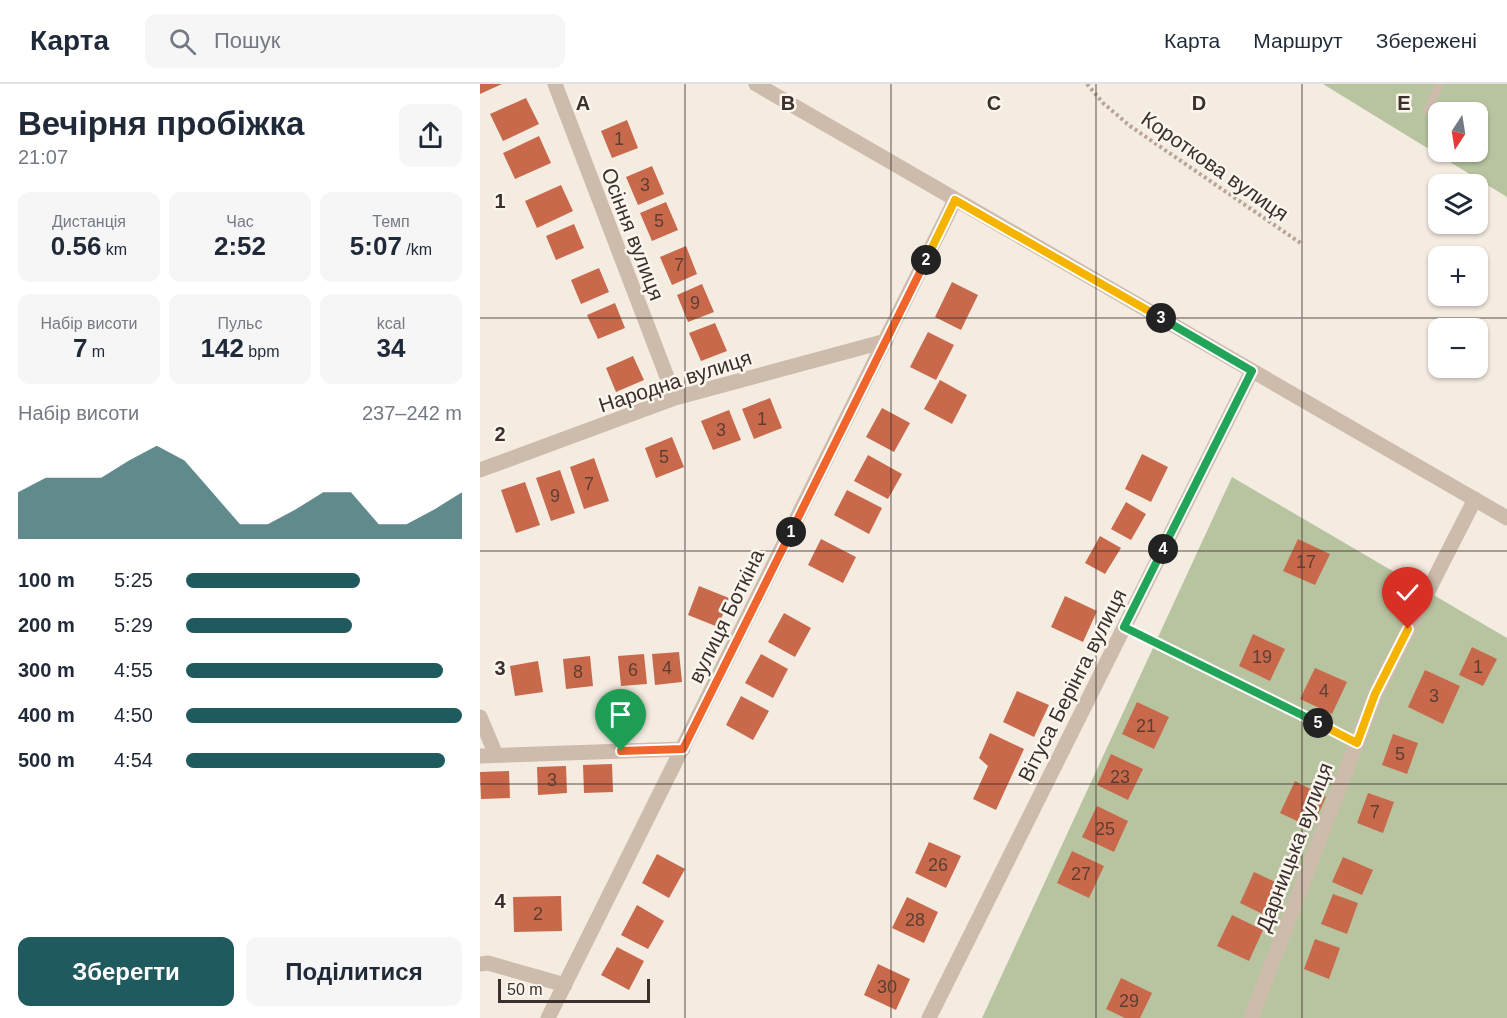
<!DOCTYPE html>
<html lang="uk">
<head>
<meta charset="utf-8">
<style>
  body { margin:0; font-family:Arial,sans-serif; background:#f6f6f7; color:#1f2937; height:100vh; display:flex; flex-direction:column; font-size:22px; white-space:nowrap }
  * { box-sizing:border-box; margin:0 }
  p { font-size:20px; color:#747a83 }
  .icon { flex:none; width:33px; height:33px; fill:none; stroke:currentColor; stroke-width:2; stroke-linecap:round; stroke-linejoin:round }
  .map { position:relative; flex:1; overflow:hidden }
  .details { display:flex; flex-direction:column; background:#fff; width:480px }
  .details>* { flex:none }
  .needle { width:39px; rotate:192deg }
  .fabs { position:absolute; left:948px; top:18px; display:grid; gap:12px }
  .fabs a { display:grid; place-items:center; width:60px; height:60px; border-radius:12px; background:#fff; box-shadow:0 2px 4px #0004; font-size:30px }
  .scale { position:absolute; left:18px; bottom:15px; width:152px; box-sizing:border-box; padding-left:6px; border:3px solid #3b302b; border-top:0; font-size:16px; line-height:21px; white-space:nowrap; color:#3b302b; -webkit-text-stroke:4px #fbf5ee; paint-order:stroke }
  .pin { position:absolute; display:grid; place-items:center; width:51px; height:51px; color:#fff; margin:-62px -26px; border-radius:50% 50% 50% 0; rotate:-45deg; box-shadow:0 0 6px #0007 }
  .pin .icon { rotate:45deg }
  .km { position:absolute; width:30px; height:30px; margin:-15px; border-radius:50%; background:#222; color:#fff; font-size:16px; line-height:30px; text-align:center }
  .round { display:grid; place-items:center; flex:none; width:63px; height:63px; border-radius:12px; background:#f6f6f7 }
  .head { display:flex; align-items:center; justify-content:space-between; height:102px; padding:0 18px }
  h1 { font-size:33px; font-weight:800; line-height:45px }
  .stats { display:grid; grid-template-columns:repeat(3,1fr); gap:9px; height:102px; padding:6px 18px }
  .stats div { display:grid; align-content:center; border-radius:12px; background:#f6f6f7; text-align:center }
  .stats b { font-size:26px; font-weight:800 }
  .stats small { font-size:16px; font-weight:400 }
  .stats p { font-size:16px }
  .chart { height:168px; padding:12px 18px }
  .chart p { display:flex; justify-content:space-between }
  .chart svg { width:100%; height:108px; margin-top:6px; fill:#1f5a5e; opacity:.7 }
  .action { display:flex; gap:12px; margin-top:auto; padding:12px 18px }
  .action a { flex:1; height:69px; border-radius:12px; background:#1f5a5e; color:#fff; font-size:24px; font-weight:800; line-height:69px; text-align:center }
  .action a+a { background:#f6f6f7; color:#1f2937 }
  ul { padding:0 18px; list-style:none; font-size:20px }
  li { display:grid; grid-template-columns:96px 72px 1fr; align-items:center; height:45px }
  li i { height:15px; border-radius:8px; background:#1f5a5e }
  header { display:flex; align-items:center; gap:36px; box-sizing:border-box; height:84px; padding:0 30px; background:#fff; border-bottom:2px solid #e0e1e3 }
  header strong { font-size:28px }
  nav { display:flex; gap:33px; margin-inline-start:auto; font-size:21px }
  .search { width:420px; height:54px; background:#f6f6f7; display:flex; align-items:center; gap:15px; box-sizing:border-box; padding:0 21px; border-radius:12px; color:#747a83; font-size:22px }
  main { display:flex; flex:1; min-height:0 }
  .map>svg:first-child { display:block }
  .green { fill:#b8c4a0; fill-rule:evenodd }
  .building { fill:#c8694b }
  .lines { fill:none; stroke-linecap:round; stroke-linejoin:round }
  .path { stroke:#b9a596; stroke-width:4; stroke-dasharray:3 3; stroke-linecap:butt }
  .lane { stroke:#cdbbac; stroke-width:8 }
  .street { stroke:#cdbbac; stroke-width:15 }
  .split-1-casing { stroke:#fff; stroke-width:12 }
  .split-2-casing { stroke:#fff; stroke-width:12 }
  .split-3-casing { stroke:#fff; stroke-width:12 }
  .split-4-casing { stroke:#fff; stroke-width:12 }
  .split-5-casing { stroke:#fff; stroke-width:12 }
  .split-6-casing { stroke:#fff; stroke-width:12 }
  .split-1 { stroke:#f0652b; stroke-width:8 }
  .split-2 { stroke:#f0652b; stroke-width:8 }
  .split-3 { stroke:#f5b400; stroke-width:8 }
  .split-4 { stroke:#22a559; stroke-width:8 }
  .split-5 { stroke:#22a559; stroke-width:8 }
  .split-6 { stroke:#f5b400; stroke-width:8 }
  .grid { fill:none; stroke:#3b302b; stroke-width:1.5; stroke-opacity:0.55 }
  .labels { text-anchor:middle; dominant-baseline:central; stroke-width:5; stroke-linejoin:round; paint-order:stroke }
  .number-label { font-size:18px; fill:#5e3e33 }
  .street-label { font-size:21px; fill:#3b302b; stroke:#fbf5ee }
  .grid-label { font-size:20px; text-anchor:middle; font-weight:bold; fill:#3b302b; stroke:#fbf5ee; stroke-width:5; stroke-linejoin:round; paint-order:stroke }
</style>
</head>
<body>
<header>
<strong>Карта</strong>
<div class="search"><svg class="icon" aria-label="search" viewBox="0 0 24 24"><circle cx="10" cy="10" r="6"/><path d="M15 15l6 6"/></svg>Пошук</div>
<nav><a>Карта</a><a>Маршрут</a><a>Збережені</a></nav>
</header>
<main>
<section class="details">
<div class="head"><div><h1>Вечірня пробіжка</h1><p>21:07</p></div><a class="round"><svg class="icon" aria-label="share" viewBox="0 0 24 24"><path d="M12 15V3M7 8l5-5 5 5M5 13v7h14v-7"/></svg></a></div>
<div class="stats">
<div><p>Дистанція</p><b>0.56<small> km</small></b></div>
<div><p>Час</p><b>2:52</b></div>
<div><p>Темп</p><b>5:07<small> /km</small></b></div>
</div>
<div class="stats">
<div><p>Набір висоти</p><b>7<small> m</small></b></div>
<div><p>Пульс</p><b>142<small> bpm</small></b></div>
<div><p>kcal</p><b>34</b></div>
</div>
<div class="chart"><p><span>Набір висоти</span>237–242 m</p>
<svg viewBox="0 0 160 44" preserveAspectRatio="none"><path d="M0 44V25L10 19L20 19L30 19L40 12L50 6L60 12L70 25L80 38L90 38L100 32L110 25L120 25L130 38L140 38L150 32L160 25V44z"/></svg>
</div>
<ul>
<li><b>100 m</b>5:25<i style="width:63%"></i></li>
<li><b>200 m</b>5:29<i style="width:60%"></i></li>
<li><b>300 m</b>4:55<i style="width:93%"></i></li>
<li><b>400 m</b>4:50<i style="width:100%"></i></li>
<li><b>500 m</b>4:54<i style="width:94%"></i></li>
</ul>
<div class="action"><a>Зберегти</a><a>Поділитися</a></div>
</section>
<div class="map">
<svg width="1027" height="934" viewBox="0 0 1027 934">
  <rect width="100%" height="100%" fill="#f4ebe1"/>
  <!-- green -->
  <path class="green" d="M 843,0 L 1027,0 L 1027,113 ZM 958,28 L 998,28 L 998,68 L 958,68 Z
    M 752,393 L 1027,554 L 1027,934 L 502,934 Z"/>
  <!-- building -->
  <path class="building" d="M 0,0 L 22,0 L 0,10 Z
    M 46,14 L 59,40 L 23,57 L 10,30 Z
    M 147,36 L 158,64 L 132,74 L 121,47 Z
    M 59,52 L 71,79 L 35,95 L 23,69 Z
    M 172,82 L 184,110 L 158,121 L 146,93 Z
    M 81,101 L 93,127 L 57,144 L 45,117 Z
    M 186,118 L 198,146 L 172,157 L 160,129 Z
    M 94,140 L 104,164 L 76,176 L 66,152 Z
    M 206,162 L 217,190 L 192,201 L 180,173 Z
    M 119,184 L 129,208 L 101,220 L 91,196 Z
    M 472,198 L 498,211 L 481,246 L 455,233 Z
    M 222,200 L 234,228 L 208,238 L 197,211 Z
    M 135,219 L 145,244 L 118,255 L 107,231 Z
    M 235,239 L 247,267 L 221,277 L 209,249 Z
    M 448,248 L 474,261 L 456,296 L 430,283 Z
    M 153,272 L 164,296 L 136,308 L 126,284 Z
    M 460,296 L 487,311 L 472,340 L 444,325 Z
    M 290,314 L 302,344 L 274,355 L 262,325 Z
    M 402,324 L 430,339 L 414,368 L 386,353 Z
    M 249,326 L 261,356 L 233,366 L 221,337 Z
    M 192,353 L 204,383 L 176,394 L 165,364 Z
    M 662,370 L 688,383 L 671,418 L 645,405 Z
    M 388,371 L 422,390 L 408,415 L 374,397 Z
    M 114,374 L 129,417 L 104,425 L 90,383 Z
    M 80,386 L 95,429 L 71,437 L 56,394 Z
    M 45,398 L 60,441 L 36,449 L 21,406 Z
    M 367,406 L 402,424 L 389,450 L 354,431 Z
    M 646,418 L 666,430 L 651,456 L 631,445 Z
    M 620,452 L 641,464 L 625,490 L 605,479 Z
    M 341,455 L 376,473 L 363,499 L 328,481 Z
    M 818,455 L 850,470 L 835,501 L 803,487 Z
    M 219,502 L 249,514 L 238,543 L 208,531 Z
    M 585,512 L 617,527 L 603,558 L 571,543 Z
    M 304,529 L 331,544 L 315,573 L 288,558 Z
    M 773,550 L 805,565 L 790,597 L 759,582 Z
    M 992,563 L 1017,575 L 1003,602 L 979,591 Z
    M 199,568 L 202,598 L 175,601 L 172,570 Z
    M 164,570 L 167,600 L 141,602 L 138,572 Z
    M 281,570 L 308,585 L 293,614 L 265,599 Z
    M 110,572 L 113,602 L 86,605 L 83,575 Z
    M 58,577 L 63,608 L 35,612 L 30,582 Z
    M 835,584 L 867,598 L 852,630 L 820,615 Z
    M 945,586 L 980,602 L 963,640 L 928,623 Z
    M 537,607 L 569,621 L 554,653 L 523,638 Z
    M 261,612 L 289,627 L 273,656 L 246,641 Z
    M 657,618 L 689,633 L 674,665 L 642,650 Z
    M 510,649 L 544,665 L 516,726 L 493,715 L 508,682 L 499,674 Z
    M 913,650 L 938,659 L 927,690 L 902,681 Z
    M 631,670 L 663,685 L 648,716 L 617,701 Z
    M 132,680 L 133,708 L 104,709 L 103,681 Z
    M 86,682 L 87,709 L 58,711 L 57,683 Z
    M 29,687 L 30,714 L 1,715 L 0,688 Z
    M 815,697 L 846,713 L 832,744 L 800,729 Z
    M 888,709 L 914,718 L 903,749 L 877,739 Z
    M 617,722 L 648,737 L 634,768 L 602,753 Z
    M 449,758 L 481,772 L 466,804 L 435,789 Z
    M 592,767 L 624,782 L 609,814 L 577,799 Z
    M 177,770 L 205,785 L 189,814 L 162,799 Z
    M 863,773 L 893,786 L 882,811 L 852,798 Z
    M 774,788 L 806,803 L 791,834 L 760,819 Z
    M 853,810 L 878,819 L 867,850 L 841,840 Z
    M 81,812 L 82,847 L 34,848 L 33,813 Z
    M 427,813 L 458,828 L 444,859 L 412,844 Z
    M 157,821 L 184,837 L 168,865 L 141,851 Z
    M 752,831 L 783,846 L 769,877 L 737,862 Z
    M 835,855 L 860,864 L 849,895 L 824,885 Z
    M 137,863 L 164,877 L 149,906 L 121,891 Z
    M 398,880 L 430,895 L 416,926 L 384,911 Z
    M 641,894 L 672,909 L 660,934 L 645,934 L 626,925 Z"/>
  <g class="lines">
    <!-- path -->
    <path class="path" d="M 607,0 L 623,19 L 650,42 L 822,160
      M 657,550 L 863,652"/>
    <!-- lane -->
    <path class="lane" d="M 948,26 L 959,0"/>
    <!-- street -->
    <path class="street" d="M 75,0 L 195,314
      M 276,0 L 1027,434
      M 0,386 L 195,314 L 406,257
      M 0,633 L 16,671
      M 0,672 L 203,665
      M 0,880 L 8,879 L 85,901
      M 68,934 L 475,116
      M 449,934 L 772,287
      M 771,934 L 895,611 L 995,415"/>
  </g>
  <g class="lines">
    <defs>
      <path id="split-1" d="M 141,667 L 203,665 L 311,448"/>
      <path id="split-2" d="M 311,448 L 446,176"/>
      <path id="split-3" d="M 446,176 L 475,116 L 681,234"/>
      <path id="split-4" d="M 681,234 L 772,287 L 683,465"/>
      <path id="split-5" d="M 683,465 L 644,543 L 838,639"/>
      <path id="split-6" d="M 838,639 L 877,659 L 895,610 L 928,545"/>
    </defs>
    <!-- split-1 casing -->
    <use href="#split-1" class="split-1-casing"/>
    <!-- split-2 casing -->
    <use href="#split-2" class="split-2-casing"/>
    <!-- split-3 casing -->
    <use href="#split-3" class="split-3-casing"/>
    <!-- split-4 casing -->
    <use href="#split-4" class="split-4-casing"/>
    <!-- split-5 casing -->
    <use href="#split-5" class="split-5-casing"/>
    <!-- split-6 casing -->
    <use href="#split-6" class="split-6-casing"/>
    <!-- split-1 -->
    <use href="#split-1" class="split-1"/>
    <!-- split-2 -->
    <use href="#split-2" class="split-2"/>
    <!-- split-3 -->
    <use href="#split-3" class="split-3"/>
    <!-- split-4 -->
    <use href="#split-4" class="split-4"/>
    <!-- split-5 -->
    <use href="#split-5" class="split-5"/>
    <!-- split-6 -->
    <use href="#split-6" class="split-6"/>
  </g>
  <!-- grid -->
  <path class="grid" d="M 205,0 L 205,934M 411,0 L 411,934M 616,0 L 616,934M 822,0 L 822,934M 0,234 L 1027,234M 0,467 L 1027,467M 0,700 L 1027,700"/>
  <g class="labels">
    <!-- number labels -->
    <g class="number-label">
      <text x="139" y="55">1</text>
      <text x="165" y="101">3</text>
      <text x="179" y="137">5</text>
      <text x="199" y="181">7</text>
      <text x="215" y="219">9</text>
      <text x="282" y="335">1</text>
      <text x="241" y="346">3</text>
      <text x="184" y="373">5</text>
      <text x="109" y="400">7</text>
      <text x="75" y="412">9</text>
      <text x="826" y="478">17</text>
      <text x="782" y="573">19</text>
      <text x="998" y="583">1</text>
      <text x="187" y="584">4</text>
      <text x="153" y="586">6</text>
      <text x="98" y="588">8</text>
      <text x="844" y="607">4</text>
      <text x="954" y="612">3</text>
      <text x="666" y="642">21</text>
      <text x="920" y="670">5</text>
      <text x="640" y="693">23</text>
      <text x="72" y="696">3</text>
      <text x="895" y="728">7</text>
      <text x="625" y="745">25</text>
      <text x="458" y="781">26</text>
      <text x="601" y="790">27</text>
      <text x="58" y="830">2</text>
      <text x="435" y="836">28</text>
      <text x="407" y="903">30</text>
      <text x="649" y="917">29</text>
    </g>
    <!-- street labels -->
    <g class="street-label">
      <text transform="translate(735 82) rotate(35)">Короткова вулиця</text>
      <text transform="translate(153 150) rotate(69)">Осіння вулиця</text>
      <text transform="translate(195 297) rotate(-18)">Народна вулиця</text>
      <text transform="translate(246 532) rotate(-64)">вулиця Боткіна</text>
      <text transform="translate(592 601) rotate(-63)">Вітуса Берінга вулиця</text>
      <text transform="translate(814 763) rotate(-69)">Дарницька вулиця</text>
    </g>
  </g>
  <g class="grid-label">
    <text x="103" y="26">A</text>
    <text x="308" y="26">B</text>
    <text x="514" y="26">C</text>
    <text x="719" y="26">D</text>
    <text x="924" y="26">E</text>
    <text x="20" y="124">1</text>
    <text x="20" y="357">2</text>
    <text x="20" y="591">3</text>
    <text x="20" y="824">4</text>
  </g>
</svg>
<div class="fabs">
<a><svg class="needle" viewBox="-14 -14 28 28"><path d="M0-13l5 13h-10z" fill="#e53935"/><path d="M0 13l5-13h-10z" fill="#747a83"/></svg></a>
<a><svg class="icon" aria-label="layers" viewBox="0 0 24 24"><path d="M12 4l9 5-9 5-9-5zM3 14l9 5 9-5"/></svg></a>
<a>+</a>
<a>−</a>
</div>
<div class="scale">50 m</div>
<div class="pin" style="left:141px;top:667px;background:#1e9e55"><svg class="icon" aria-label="arrive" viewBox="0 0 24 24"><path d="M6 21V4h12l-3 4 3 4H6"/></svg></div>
<div class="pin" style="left:928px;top:545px;background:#d93025"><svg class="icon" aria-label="check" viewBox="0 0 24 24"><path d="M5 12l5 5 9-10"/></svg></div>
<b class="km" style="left:311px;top:448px">1</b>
<b class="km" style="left:446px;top:176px">2</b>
<b class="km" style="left:681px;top:234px">3</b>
<b class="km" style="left:683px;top:465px">4</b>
<b class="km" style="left:838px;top:639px">5</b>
</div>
</main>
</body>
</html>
